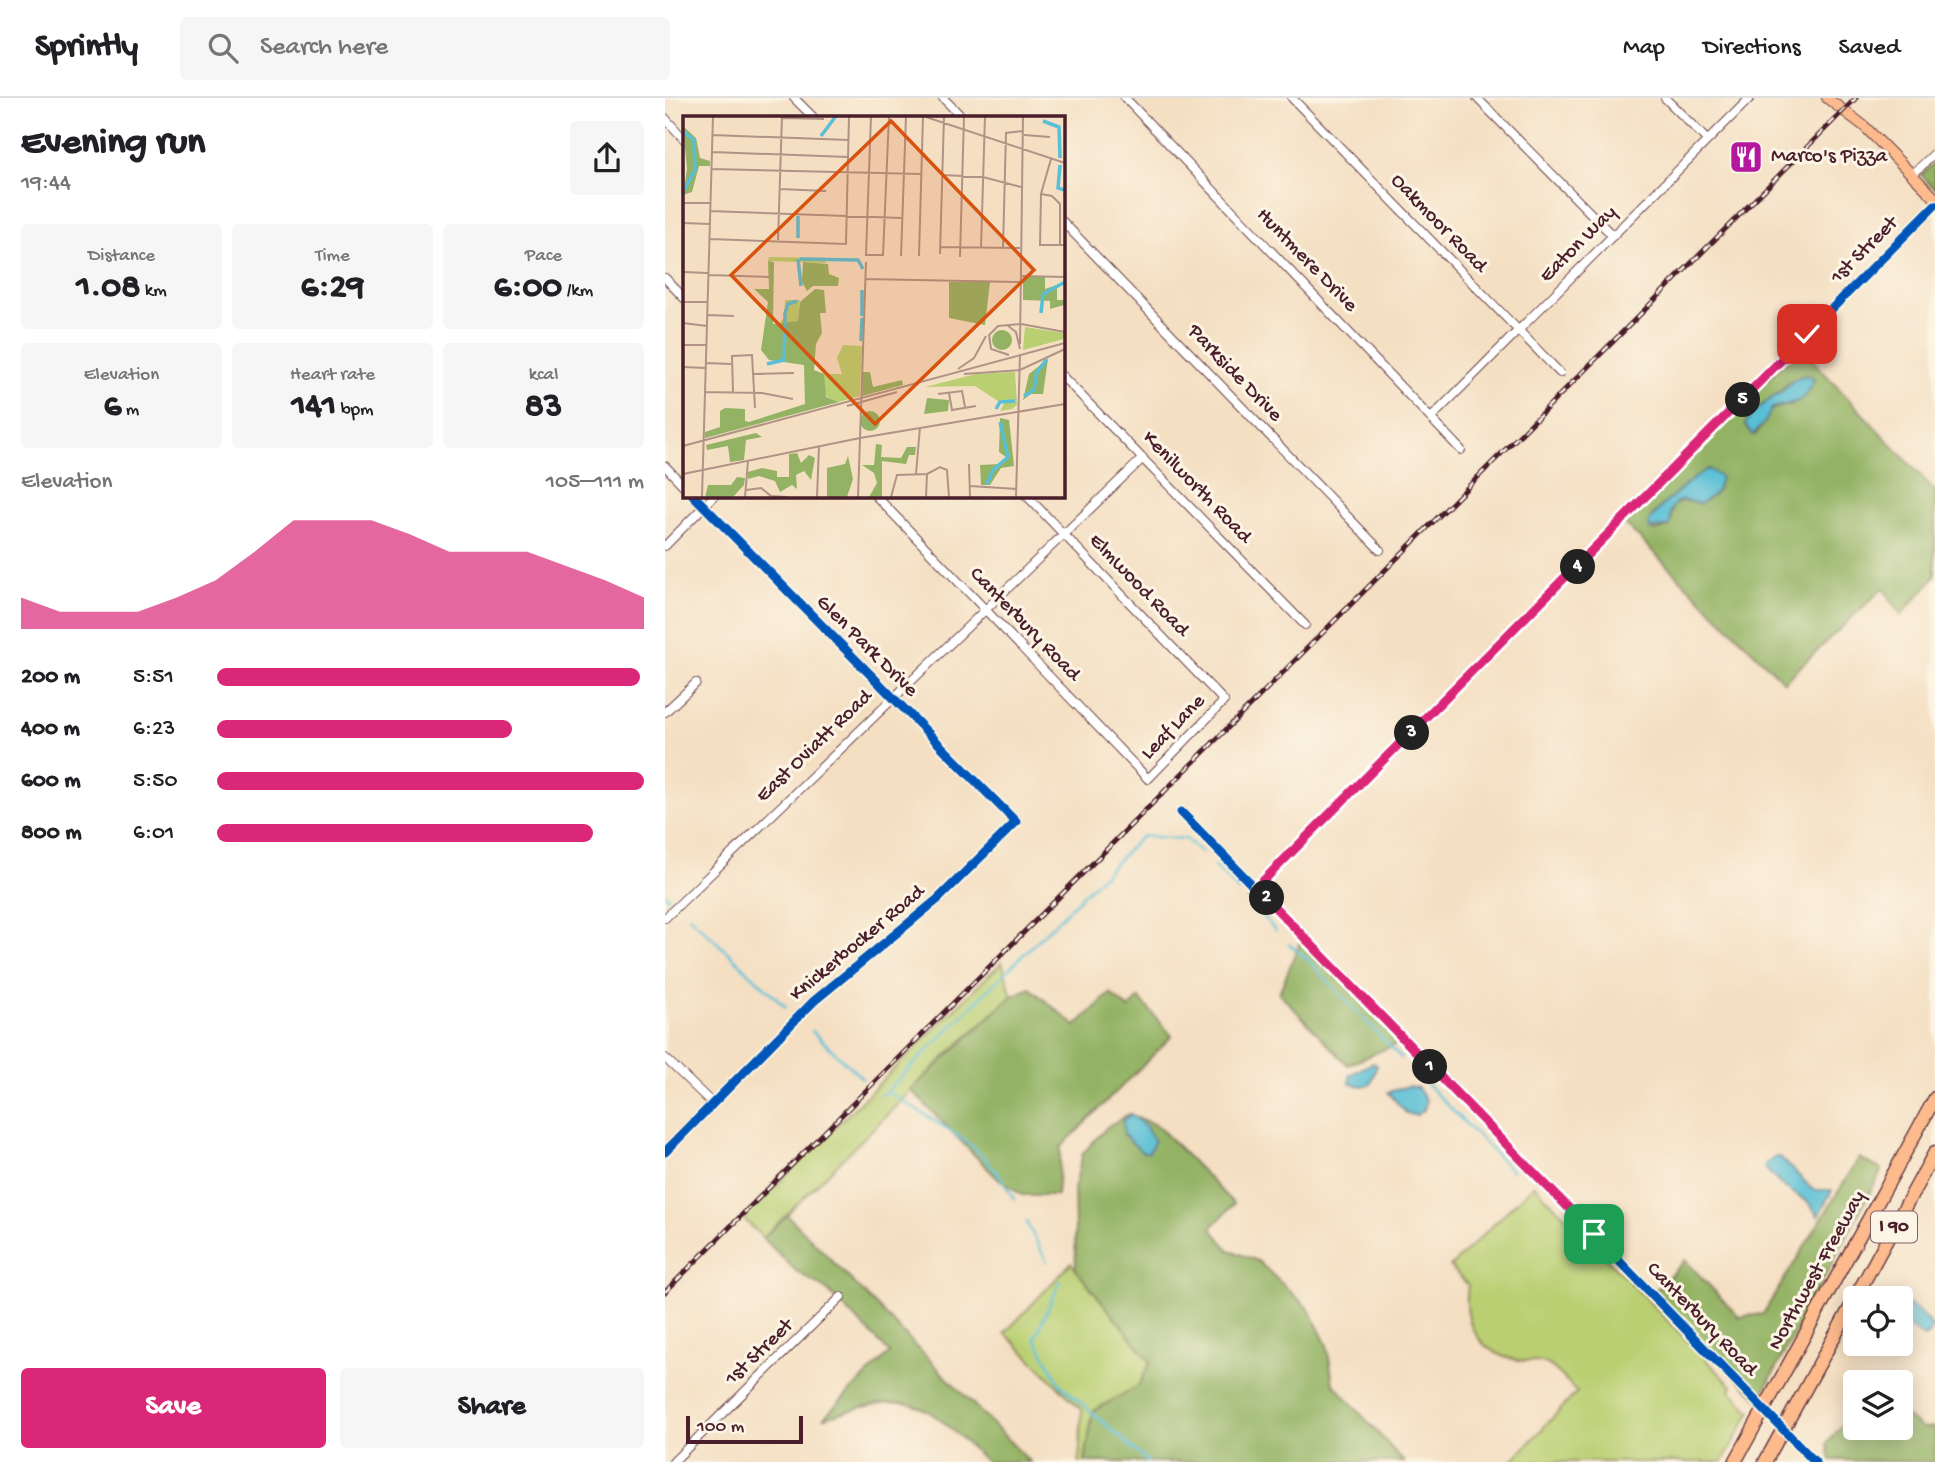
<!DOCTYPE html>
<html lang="en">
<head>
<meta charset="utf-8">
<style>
  body { margin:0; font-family:"Gochi Hand",sans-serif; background:#f6f6f6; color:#202124; height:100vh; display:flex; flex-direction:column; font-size:26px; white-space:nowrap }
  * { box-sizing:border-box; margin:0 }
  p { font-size:23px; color:#757577 }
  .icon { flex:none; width:38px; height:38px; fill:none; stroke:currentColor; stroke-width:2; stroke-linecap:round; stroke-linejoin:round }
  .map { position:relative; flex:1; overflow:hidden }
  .sheet { display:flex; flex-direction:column; background:#fff; width:665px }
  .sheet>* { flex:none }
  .fabs { position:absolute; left:1178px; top:1188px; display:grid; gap:14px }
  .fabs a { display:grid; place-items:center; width:70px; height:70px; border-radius:7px; background:#fff; box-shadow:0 4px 18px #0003; font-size:35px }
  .scale { position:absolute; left:21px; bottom:18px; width:117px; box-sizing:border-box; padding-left:7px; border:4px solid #4a1f2b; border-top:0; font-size:19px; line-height:24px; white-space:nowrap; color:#4a1f2b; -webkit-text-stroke:5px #fcf5e5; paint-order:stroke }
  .pin { position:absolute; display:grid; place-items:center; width:60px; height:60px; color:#fff; margin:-30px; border-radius:14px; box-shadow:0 4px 10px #0006 }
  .km { position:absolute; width:35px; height:35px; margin:-18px; border-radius:50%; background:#222; color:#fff; font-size:19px; line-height:35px; text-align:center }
  .round { display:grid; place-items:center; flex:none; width:74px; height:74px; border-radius:7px; background:#f6f6f6 }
  .overview { display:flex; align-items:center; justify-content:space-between; height:119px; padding:0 21px }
  h1 { font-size:38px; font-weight:700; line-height:52px }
  .metrics { display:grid; grid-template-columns:repeat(3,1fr); gap:10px; height:119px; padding:7px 21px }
  .metrics div { display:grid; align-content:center; border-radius:7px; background:#f6f6f6; text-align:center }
  .metrics b { font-size:35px; font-weight:700 }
  .metrics small { font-size:19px; font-weight:400 }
  .metrics p { font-size:19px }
  .chart { height:196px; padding:14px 21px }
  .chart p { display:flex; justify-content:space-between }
  .chart svg { width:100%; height:126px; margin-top:7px; fill:#db2777; opacity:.7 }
  .cta { display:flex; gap:14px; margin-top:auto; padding:14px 21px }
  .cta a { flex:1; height:80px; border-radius:7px; background:#db2777; color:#fff; font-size:28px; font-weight:700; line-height:80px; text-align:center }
  .cta a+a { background:#f6f6f6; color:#202124 }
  ul { padding:0 21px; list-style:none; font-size:23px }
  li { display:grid; grid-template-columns:112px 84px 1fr; align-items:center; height:52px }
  li i { height:18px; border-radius:9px; background:#db2777 }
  header { display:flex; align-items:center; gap:42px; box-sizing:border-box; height:98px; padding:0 35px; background:#fff; border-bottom:2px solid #e0e0e0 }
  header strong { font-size:33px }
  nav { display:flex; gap:38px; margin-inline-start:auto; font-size:24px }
  .search { width:490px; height:63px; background:#f6f6f6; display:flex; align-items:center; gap:18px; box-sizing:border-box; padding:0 24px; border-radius:7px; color:#757577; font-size:26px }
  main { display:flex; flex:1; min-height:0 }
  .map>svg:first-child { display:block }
  .green { fill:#bacf72; stroke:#82774e; stroke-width:2 }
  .forest { fill:#93b264; stroke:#6e6848; stroke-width:2; fill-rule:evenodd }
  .water { fill:#59bfd6; stroke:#526f80; stroke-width:2 }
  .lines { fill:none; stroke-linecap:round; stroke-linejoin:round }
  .stream { stroke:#59bfd6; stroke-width:2.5 }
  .minor-casing { stroke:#643c42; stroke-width:10 }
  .major-casing { stroke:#643c42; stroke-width:12 }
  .highway-casing { stroke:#643c42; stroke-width:15 }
  .minor { stroke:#fff; stroke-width:8 }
  .major { stroke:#fcba8d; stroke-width:10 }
  .highway { stroke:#fcba8d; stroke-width:12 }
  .rail-casing { stroke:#4a1f2b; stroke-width:5 }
  .rail { stroke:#fcf5e5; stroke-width:2.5; stroke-dasharray:8; stroke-linecap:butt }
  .minor-bridge-casing { stroke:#643c42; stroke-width:10; stroke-linecap:butt }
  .minor-bridge { stroke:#fff; stroke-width:8 }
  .cycleway-casing { stroke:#fcf5e5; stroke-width:13 }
  .cycleway { stroke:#0057b8; stroke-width:9 }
  .route-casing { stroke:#fff; stroke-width:14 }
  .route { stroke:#db2777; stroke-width:9 }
  .labels { text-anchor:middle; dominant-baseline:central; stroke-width:6; stroke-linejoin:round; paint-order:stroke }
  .shield { fill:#fcf5e5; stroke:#7f5f63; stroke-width:2 }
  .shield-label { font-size:19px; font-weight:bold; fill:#4a1f2b }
  .poi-label { font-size:21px; fill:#4a1f2b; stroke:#fcf5e5; text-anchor:start }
  .street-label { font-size:21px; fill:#4a1f2b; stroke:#fcf5e5 }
  .inset-river { fill:none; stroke:#59bfd6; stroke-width:3.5 }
  .inset-road { fill:none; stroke:#b09286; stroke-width:2 }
  .view { fill:#d8530f; fill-opacity:0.15; stroke:#d8530f; stroke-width:3.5 }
  .inset-edge { fill:none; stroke:#4a1f2b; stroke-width:3.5 }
</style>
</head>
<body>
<header>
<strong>Sprintly</strong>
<div class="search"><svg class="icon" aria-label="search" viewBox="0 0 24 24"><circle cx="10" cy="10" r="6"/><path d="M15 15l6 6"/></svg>Search here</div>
<nav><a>Map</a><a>Directions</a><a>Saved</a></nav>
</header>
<main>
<section class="sheet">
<div class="overview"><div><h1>Evening run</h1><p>19:44</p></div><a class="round"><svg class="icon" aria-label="share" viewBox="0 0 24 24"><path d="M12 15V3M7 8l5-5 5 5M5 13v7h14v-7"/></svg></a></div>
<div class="metrics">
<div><p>Distance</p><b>1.08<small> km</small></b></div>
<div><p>Time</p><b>6:29</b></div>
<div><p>Pace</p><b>6:00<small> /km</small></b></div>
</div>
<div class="metrics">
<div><p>Elevation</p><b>6<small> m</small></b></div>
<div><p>Heart rate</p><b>141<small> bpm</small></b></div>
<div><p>kcal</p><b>83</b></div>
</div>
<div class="chart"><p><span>Elevation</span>105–111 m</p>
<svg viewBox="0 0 160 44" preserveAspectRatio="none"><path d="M0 44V33L10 38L20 38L30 38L40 33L50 27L60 17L70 6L80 6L90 6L100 11L110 17L120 17L130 17L140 22L150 27L160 33V44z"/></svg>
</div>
<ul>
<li><b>200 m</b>5:51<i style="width:99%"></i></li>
<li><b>400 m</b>6:23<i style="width:69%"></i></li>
<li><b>600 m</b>5:50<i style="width:100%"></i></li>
<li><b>800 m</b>6:01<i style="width:88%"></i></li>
</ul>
<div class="cta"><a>Save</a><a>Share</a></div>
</section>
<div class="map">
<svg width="1270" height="1364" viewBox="0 0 1270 1364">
  <rect width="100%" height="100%" fill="#fcf5e5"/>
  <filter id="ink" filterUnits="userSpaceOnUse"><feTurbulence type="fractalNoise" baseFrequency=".0143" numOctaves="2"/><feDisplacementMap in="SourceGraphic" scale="14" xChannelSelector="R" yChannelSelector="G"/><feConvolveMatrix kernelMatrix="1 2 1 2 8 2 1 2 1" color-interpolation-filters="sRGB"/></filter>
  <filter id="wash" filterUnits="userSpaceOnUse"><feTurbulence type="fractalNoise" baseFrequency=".00686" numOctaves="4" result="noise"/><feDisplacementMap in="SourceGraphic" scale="28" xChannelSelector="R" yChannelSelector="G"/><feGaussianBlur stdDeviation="1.57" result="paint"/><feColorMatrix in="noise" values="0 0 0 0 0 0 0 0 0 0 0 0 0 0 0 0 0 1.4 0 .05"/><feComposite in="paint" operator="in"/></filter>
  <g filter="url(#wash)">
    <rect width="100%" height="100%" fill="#f4dfc2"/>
    <!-- green -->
    <path class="green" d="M 337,864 L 347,898 L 283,956 L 98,1140 L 78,1120 Z
      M 869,1087 L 1067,1288 L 1065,1292 L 1086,1314 L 1057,1364 L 846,1364 L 912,1294 C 904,1286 891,1269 880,1265 C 872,1262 861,1264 853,1262 C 813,1255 797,1225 803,1187 L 785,1169 Z
      M 406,1165 L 486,1264 L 473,1288 L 428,1313 L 420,1364 L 414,1364 L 417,1312 L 340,1235 Z"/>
    <!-- forest -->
    <path class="forest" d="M 1270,64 L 1270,91 L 1256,77 Z
      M 1135,249 L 1270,393 L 1270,479 L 1236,517 L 1218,490 L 1119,584 L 960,426 ZM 1123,284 L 1147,286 L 1142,296 L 1127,306 L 1104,312 L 1100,324 L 1090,337 L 1085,332 L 1085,319 C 1096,304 1113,299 1123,284 ZM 1038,374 L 1024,403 L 1018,402 L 1008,408 L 1005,428 L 991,433 L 985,431 L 986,419 C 1002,404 1019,386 1038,374 Z
      M 636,842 L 736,944 L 683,967 L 614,895 Z
      M 365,890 L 411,928 L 445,895 L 464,911 L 474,900 L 507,938 L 396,1049 L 392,1097 L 357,1097 L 330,1078 L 246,992 L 347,898 Z
      M 464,1016 L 493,1028 L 569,1106 L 546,1130 L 564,1152 L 593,1163 L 644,1211 L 662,1247 L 668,1285 L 739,1364 L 420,1364 L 428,1313 L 473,1288 L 486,1264 L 411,1172 L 409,1091 L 418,1055 L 443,1028 Z
      M 1194,1060 L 1217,1072 L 1094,1302 L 988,1195 L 1020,1162 L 1074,1219 L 1098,1216 Z
      M 122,1117 L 365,1364 L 321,1364 C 254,1298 249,1293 158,1320 L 225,1255 L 162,1192 L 131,1173 L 98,1140 Z
      M 1236,1315 L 1257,1330 L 1270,1329 L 1270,1364 L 1166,1362 L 1162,1346 L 1177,1327 L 1190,1330 L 1236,1330 Z"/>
    <!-- water -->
    <path class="water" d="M 1141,277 L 1149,281 C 1137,309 1132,302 1107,310 L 1100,324 L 1088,337 L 1080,326 C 1090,311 1099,306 1113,296 C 1125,288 1126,280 1141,277 Z
      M 1044,371 L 1056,380 L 1052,393 L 1036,406 L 1018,402 L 1011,404 L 1006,413 L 1005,428 L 985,431 L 984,424 C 991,411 1030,377 1044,371 Z
      M 707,965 L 712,967 L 706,986 L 698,988 L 685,986 L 685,977 Z
      M 744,988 L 753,990 L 761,1003 L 759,1012 L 752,1017 L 742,1016 L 723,994 Z
      M 466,1016 L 481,1029 L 489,1044 L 484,1054 L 477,1054 L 459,1037 L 458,1022 Z
      M 1111,1059 L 1115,1059 L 1148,1092 L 1167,1092 L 1153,1118 L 1144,1105 L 1115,1086 L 1100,1070 L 1100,1066 Z
      M 1236,1201 L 1252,1212 L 1267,1228 L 1264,1236 L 1259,1239 L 1236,1224 Z"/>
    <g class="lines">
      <!-- stream -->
      <path class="stream" d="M 549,768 L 574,793
        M 0,796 L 4,800
        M 583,802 L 611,833
        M 24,818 L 121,909
        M 624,846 L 643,862 L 736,960
        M 147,933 L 197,980
        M 745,969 L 847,1073
        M 222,993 L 477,738 L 521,741 L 537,755
        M 215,997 L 222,993 C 276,1030 316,1040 349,1101
        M 361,1123 L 382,1164
        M 395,1183 L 370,1240 L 395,1286 L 483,1364"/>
    </g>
  </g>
  <g filter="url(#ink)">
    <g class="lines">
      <defs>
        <path id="minor" d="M 129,0 L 148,19
          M 278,0 L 297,19
          M 460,0 L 796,352
          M 627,0 L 895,275
          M 812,0 L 948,138
          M 1000,0 L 1042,42
          M 0,20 L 19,41
          M 1247,77 L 1270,55
          M 397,123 L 715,452
          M 0,180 L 19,200
          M 397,278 L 640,527
          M 767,319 L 1085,0
          M 0,368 L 19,388
          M 210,397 L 483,681 L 559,603 L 361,397
          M 0,448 L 50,397
          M 0,614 L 31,585
          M 516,714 L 1072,1284
          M 591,790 L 1270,107
          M 0,820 L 478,360
          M 0,960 L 48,1006
          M 0,1054 L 149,903 L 273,801 L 351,724 L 28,397
          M 1142,1356 L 1150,1364
          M 8,1364 L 176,1199"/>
        <path id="major" d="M 1162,0 L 1199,28 L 1270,100"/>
        <path id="highway" d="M 1190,1200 L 1270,1054
          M 1070,1364 L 1270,1000
          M 1100,1364 L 1190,1201"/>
      </defs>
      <!-- minor casing -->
      <use href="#minor" class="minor-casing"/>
      <!-- major casing -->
      <use href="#major" class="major-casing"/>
      <!-- highway casing -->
      <use href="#highway" class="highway-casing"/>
      <!-- minor -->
      <use href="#minor" class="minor"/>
      <!-- major -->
      <use href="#major" class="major"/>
      <!-- highway -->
      <use href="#highway" class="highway"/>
      <defs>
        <path id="rail" d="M 0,1194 L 1191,0"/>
      </defs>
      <!-- rail casing -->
      <use href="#rail" class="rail-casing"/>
      <!-- rail -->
      <use href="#rail" class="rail"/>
      <defs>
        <path id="minor-bridge" d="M 1072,1284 L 1142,1356"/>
      </defs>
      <!-- minor-bridge casing -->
      <use href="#minor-bridge" class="minor-bridge-casing"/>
      <!-- minor-bridge -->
      <use href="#minor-bridge" class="minor-bridge"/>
      <defs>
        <path id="cycleway" d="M 516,714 L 1150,1364
          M 591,790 L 1270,107
          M 0,1054 L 149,903 L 273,801 L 351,724 L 28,397"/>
      </defs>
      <!-- cycleway casing -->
      <use href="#cycleway" class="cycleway-casing"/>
      <!-- cycleway -->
      <use href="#cycleway" class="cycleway"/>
    </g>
  </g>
  <g class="lines" filter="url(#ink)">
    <defs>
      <path id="route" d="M 929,1136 L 591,790 L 1142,236"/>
    </defs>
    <!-- route casing -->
    <use href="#route" class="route-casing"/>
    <!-- route -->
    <use href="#route" class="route"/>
  </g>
  <!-- icons -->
  <defs>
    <symbol id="restaurant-square" viewBox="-11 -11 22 22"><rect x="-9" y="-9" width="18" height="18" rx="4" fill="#b5179e" stroke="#fcf5e5"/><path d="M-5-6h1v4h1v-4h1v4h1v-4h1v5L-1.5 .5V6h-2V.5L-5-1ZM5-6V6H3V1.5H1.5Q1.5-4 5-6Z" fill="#fff"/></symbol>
  </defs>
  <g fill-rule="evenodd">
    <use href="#restaurant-square" x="1062" y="40" width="38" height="38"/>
  </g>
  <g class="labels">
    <!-- shield labels -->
    <rect class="shield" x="1206" y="1113.5" width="46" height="31" rx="5"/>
    <g class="shield-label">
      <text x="1229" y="1129">I 90</text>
    </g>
    <!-- poi labels -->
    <g class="poi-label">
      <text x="1106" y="59">Marco's Pizza</text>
    </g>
    <!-- street labels -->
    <g class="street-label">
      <text transform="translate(773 126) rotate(46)">Oakmoor Road</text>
      <text transform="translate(914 147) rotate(-45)">Eaton Way</text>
      <text transform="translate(1200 153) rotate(-45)">1st Street</text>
      <text transform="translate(641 163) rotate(46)">Huntmere Drive</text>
      <text transform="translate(569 276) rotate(46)">Parkside Drive</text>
      <text transform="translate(531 390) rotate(46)">Kenilworth Road</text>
      <text transform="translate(473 488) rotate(46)">Elmwood Road</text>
      <text transform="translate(359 527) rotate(46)">Canterbury Road</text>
      <text transform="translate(201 549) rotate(45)">Glen Park Drive</text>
      <text transform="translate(509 630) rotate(-46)">Leaf Lane</text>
      <text transform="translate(150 649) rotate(-44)">East Oviatt Road</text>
      <text transform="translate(193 846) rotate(-40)">Knickerbocker Road</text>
      <text transform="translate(1153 1173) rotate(-61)">Northwest Freeway</text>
      <text transform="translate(1036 1222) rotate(46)">Canterbury Road</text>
      <text transform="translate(95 1255) rotate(-44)">1st Street</text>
    </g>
  </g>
  <!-- overview -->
  <g transform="translate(18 18)">
    <rect width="382" height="382" fill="#f4dfc2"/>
    <path d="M 86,141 L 145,142 L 142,147 L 85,145 ZM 102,184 L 117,184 L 115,205 L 95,209 L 101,202 ZM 342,211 L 381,217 L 381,223 L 340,234 ZM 160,229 L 179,230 L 177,280 L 156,286 L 144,281 L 140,272 L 141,258 L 159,258 L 154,242 ZM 332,256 L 334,289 L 329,293 L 317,295 L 323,284 L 315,285 L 292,270 L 242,271 L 293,258 Z" fill="#bacf72"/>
    <path d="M 0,10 L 13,22 L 17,42 L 27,45 L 27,50 L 16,50 L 9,76 L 0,79 L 4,53 ZM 85,145 L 91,146 L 90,208 L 115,205 L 117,186 L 132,173 L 141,174 L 143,197 L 137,197 L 139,217 L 133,228 L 131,254 L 141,258 L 143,281 L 156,286 L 22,322 L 22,316 L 37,311 L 37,295 L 42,292 L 62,293 L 62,305 L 66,306 L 122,288 L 121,249 L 86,244 L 78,234 L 85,186 L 71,173 L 86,173 ZM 120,146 L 145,148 L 146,158 L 156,162 L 155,170 L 130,170 L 124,175 L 119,166 ZM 340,161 L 362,161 L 362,173 L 374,169 L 374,184 L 381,184 L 381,189 L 367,193 L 367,185 L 340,184 ZM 266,166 L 307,166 L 302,209 L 266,202 ZM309 224a10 10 0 1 1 20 0a10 10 0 1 1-20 0ZM 365,243 L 360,278 L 348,278 L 340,284 L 346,258 ZM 180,256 L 187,256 L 190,271 L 219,264 L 220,269 L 179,280 ZM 244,282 L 266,284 L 265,295 L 241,298 ZM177 305a10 10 0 1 1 20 0a10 10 0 1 1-20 0ZM 317,302 L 326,304 L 331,350 L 318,352 L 307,369 L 298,369 L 297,349 L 317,348 L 323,341 L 316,336 ZM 73,317 L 79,321 L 63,324 L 61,344 L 47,346 L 45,330 L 24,334 L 23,329 ZM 193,328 L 199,329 L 198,341 L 218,342 L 224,331 L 233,331 L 232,339 L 226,339 L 223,348 L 199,345 L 199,381 L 186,381 L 194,367 L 191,357 L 179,349 L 191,349 ZM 114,337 L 118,347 L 126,339 L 132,342 L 128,364 L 121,355 L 113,359 L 114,373 L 109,369 L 97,376 L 92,365 L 76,360 L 65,363 L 65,356 L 79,352 L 94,355 L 94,361 L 106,361 L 106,338 ZM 165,340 L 170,363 L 164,381 L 144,381 L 144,352 L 162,348 ZM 54,361 L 62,362 L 61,369 L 50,381 L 22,381 L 25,369 L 48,369 Z" fill="#93b264"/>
    <path class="inset-river" d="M 360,5 L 376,11 L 377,42M 0,15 L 11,24 L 12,54 L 0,76M 138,20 L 153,0M 377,49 L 375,72 L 382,74M 115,100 L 115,122M 115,143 L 118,170M 117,143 L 175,144 L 180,153M 358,197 L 360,178 L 382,166M 179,200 L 179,174M 178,225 L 179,202M 84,248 L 101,244 L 102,197 L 105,188 L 114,185M 341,280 L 351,274 L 354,256 L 364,243M 313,293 L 317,286 L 332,285M 304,368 L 310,354 L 325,341 L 317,306"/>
    <path class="inset-road" d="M 188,0 L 183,139 L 200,139 L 206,0M 240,0 L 382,47M 99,2 L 141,3M 29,19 L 166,24M 341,19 L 367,21M 29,36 L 165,41M 368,43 L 358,78 L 357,129 L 382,129M 28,53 L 238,58M 260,59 L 300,61 L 338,71M 97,73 L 143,75M 358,78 L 369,80 L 377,88 L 377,129M 0,87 L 27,87M 27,95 L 219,102M 0,107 L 27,108M 27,123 L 163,128 L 166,0M 95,124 L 99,0M 257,131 L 337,132M 298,132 L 302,0M 320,132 L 323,17 L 340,15M 257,138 L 261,0M 218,140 L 223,0M 236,140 L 240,0M 277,141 L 281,0M 0,156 L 25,157M 25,159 L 87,161M 339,160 L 382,161M 182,163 L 337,166M 0,186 L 24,186M 24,199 L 51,200M 0,207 L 24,210M 338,208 L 382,216M 324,209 L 333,216 L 337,233M 337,228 L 340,0M 0,229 L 23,229M 326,239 L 308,233 L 306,219 L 315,210 L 338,208M 23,247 L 48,248M 0,251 L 23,252M 275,253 L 291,242 L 303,220M 71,258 L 111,257M 281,258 L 337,254 L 382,233M 22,276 L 79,277 L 110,283M 50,276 L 49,240 L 69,239 L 72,292M 266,277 L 269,294 L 293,290M 255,278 L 279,275 L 282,291M 164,290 L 214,276M 0,330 L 382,227M 286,348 L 287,381M 0,358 L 177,322 L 382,288M 233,358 L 237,311M 244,358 L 257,351 L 264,354 L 266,381M 287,370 L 334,373M 63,374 L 78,372 L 88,380 L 104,381M 19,381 L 30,0M 62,381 L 65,345M 134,381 L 136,330M 175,381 L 183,146M 208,381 L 214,359 L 244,358M 243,381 L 244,358M 333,381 L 337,238"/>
    <path class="view" d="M 208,5 L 351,154 L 192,308 L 48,159 Z"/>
    <rect width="382" height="382" class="inset-edge"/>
  </g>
</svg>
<div class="fabs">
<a><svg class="icon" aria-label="locate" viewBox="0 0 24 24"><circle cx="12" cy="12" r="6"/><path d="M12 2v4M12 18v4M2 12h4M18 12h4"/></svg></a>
<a><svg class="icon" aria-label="layers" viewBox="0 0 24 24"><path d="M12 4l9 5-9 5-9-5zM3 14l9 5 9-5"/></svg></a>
</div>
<div class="scale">100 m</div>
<div class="pin" style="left:929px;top:1136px;background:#1e9e55"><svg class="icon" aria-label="arrive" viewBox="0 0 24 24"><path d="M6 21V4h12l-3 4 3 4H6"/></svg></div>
<div class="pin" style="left:1142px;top:236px;background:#d93025"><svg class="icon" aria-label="check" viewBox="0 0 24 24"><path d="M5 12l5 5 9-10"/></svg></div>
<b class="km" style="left:765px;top:969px">1</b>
<b class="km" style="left:602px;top:800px">2</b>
<b class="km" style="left:747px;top:635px">3</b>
<b class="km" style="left:913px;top:469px">4</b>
<b class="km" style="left:1078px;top:302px">5</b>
</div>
</main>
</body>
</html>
